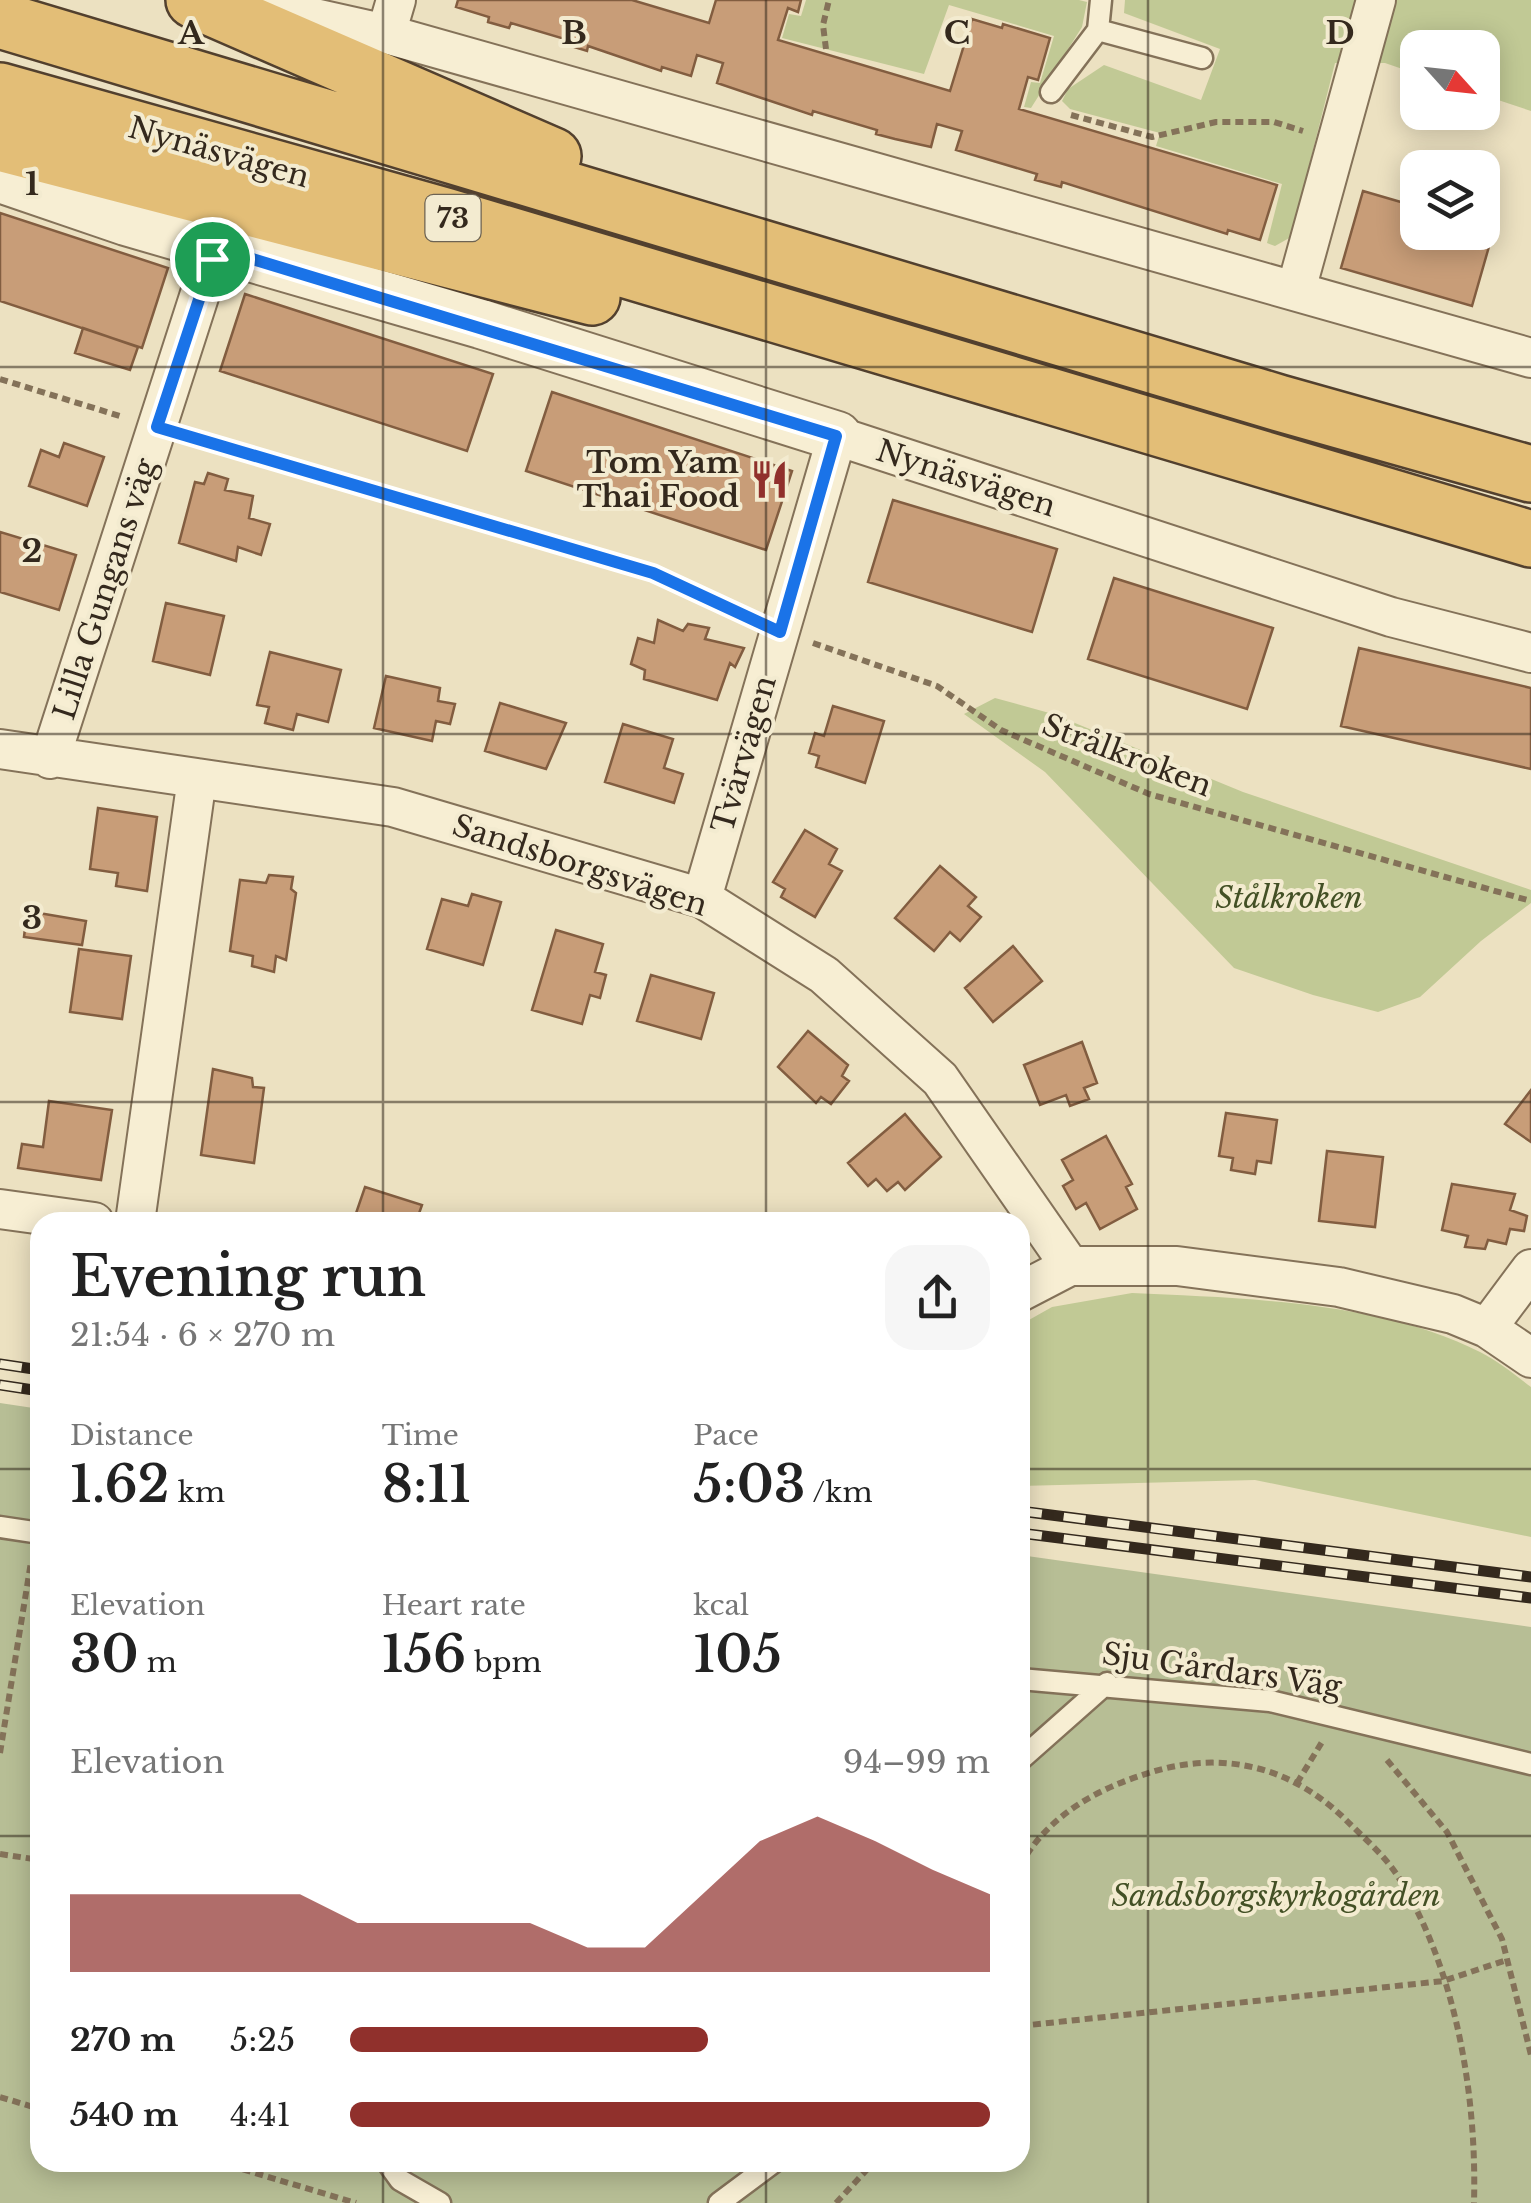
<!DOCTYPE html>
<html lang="en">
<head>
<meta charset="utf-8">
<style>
  body { margin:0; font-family:"Libre Baskerville",serif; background:#f6f6f6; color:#222; height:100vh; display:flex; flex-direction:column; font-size:38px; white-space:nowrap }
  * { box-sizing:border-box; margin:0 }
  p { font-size:32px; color:#767676 }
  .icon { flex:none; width:55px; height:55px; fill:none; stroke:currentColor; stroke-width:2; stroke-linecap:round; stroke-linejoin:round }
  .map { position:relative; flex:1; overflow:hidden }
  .panel { position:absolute; left:30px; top:1212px; width:1000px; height:960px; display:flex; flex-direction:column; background:#fff; border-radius:30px; box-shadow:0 5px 25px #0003 }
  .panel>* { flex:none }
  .needle { width:65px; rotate:117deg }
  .fabs { position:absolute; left:1400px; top:30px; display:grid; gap:20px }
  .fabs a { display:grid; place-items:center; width:100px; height:100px; border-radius:20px; background:#fff; box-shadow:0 5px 25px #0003; font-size:50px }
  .pin { position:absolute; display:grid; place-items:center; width:85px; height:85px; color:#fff; margin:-42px; border:5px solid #fff; border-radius:50%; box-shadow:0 2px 10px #0007 }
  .round { display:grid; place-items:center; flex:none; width:105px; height:105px; border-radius:30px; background:#f6f6f6 }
  .headline { display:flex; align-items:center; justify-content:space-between; height:170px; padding:0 40px }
  h1 { font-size:55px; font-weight:600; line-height:75px }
  .metrics { display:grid; grid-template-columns:repeat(3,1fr); gap:15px; height:170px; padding:10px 40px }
  .metrics div { display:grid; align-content:center }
  .metrics b { font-size:50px; font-weight:600 }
  .metrics small { font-size:28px; font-weight:400 }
  .metrics p { font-size:28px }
  .chart { height:280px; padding:20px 40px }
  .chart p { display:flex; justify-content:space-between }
  .chart svg { width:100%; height:180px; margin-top:10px; fill:#90302c; opacity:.7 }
  ul { padding:0 40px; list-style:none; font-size:32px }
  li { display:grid; grid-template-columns:160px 120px 1fr; align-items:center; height:75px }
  li i { height:25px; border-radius:12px; background:#90302c }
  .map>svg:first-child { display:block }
  .green { fill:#c1c995 }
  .cemetery { fill:#b7be95 }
  .building { fill:#c89d78; stroke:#825d40; stroke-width:2.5 }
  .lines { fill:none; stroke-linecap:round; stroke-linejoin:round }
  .service-casing { stroke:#847259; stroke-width:25 }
  .minor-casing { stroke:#847259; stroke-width:42 }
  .tertiary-casing { stroke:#847259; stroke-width:52 }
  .trunk-casing { stroke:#52402e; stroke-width:60 }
  .path { stroke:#847259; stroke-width:6; stroke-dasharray:8 5; stroke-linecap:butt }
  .service { stroke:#f7eed3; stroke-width:20 }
  .minor { stroke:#f7eed3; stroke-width:38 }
  .tertiary { stroke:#f7eed3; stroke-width:48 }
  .trunk { stroke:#e3be77; stroke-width:55 }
  .rail-casing { stroke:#34291d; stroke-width:11 }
  .rail { stroke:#f3ebd0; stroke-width:8; stroke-dasharray:22; stroke-linecap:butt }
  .route-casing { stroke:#fff; stroke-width:20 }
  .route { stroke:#1a73e8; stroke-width:12 }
  .grid { fill:none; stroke:#34291d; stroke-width:2.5; stroke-opacity:0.55 }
  .labels { text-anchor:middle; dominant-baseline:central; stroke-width:8; stroke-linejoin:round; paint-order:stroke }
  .shield { fill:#f3ebd0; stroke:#6d6353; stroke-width:2.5 }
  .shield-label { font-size:28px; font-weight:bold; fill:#34291d }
  .street-label { font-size:30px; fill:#34291d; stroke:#f3ebd0 }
  .poi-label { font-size:30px; font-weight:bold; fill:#34291d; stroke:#f3ebd0; text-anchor:end }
  .park-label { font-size:30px; font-style:italic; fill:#435025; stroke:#f3ebd0 }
  .grid-label { font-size:32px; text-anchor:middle; font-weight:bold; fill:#34291d; stroke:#f3ebd0; stroke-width:8; stroke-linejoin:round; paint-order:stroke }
</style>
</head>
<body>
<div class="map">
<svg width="1531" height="2203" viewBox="0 0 1531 2203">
  <rect width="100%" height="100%" fill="#ece1c1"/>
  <!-- green -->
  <path class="green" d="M 806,0 L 1079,0 L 1087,2 L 1082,27 L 1031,108 L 1024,107 L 1031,82 L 1040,83 L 1054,36 L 949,5 L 924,74 L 782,38 L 789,14 L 801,16 Z
    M 1125,0 L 1531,0 L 1531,111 L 1483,95 L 1482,48 L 1418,48 L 1417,74 L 1385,63 L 1335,63 L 1291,237 L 1275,246 L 1267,243 L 1282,184 L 1156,146 L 1160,133 L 1070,109 L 1062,101 L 1068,89 L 1104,65 L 1201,100 L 1220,49 L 1124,13 Z
    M 995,698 L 1053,714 L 1243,792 L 1531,890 L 1531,903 L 1481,941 L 1420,997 L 1378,1012 L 1313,995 L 1234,968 L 1045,772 L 964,714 Z
    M 1132,1293 C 1241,1298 1381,1301 1480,1352 C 1498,1361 1515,1375 1531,1387 L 1531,1537 L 1255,1480 L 1020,1486 L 1020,1325 L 1052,1307 Z"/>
  <!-- cemetery -->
  <path class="cemetery" d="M 0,1403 L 40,1409 L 40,2162 L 1020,2162 L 1020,1555 L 1531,1627 L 1531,2203 L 0,2203 Z"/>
  <!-- building -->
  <path class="building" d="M 458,0 L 632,0 L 709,23 L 716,0 L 801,0 L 798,12 L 788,8 L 778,40 L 950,91 L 972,19 L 1002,28 L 1003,24 L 1050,38 L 1038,80 L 1028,77 L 1019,109 L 1277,185 L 1260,240 L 1228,230 L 1227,234 L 1062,182 L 1061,187 L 1035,180 L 1037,174 L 956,150 L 962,131 L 937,124 L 931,147 L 895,139 L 876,134 L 877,130 L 813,111 L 812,115 L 717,83 L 723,63 L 697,55 L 691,76 L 662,67 L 661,71 L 588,46 L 587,51 L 564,44 L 565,39 L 511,23 L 509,28 L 488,22 L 489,17 L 456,7 Z
    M 1363,191 L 1418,207 L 1418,232 L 1482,232 L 1482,226 L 1494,229 L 1472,306 L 1341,268 Z
    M 0,213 L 168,268 L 142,348 L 0,301 Z
    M 245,294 L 493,374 L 467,451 L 220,371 Z
    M 83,328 L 138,347 L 130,370 L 75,353 Z
    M 552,392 L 792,471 L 766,550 L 526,471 Z
    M 64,443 L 104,457 L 87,506 L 29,486 L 41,450 L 59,457 Z
    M 208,473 L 228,479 L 225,490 L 253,496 L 249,518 L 270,524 L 261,555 L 238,547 L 236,561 L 179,543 L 195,482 L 204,484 Z
    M 893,500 L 1057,549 L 1032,632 L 868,582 Z
    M 0,532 L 76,555 L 59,610 L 0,592 Z
    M 1114,578 L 1273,628 L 1247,709 L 1088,659 Z
    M 166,603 L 224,616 L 210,675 L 153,661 Z
    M 658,620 L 683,631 L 688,624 L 709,628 L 705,639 L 744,648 L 735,667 L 730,663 L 717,700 L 644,679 L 645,670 L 631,664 L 638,638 L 654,643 Z
    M 1359,648 L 1531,688 L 1531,769 L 1341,726 Z
    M 270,652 L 341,670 L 328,722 L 297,714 L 293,730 L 265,723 L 269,707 L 257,705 Z
    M 386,676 L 440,688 L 438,701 L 455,704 L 450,724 L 436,721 L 432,741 L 374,728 Z
    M 500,703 L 566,723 L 546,769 L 485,751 Z
    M 833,706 L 884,721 L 865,783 L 816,767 L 819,756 L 809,753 L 815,733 L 824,736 Z
    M 623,724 L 673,739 L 664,768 L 683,774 L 674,803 L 605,782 Z
    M 98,808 L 157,817 L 147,891 L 116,886 L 118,873 L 90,869 Z
    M 805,830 L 837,849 L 829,864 L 842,871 L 815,917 L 781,897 L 785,889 L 773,882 Z
    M 940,866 L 976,897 L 968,906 L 981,917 L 960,941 L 950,932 L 934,951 L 895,918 Z
    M 269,875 L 293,877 L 291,889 L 296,893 L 286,960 L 276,956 L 274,972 L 252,966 L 253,956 L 230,951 L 240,880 L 266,883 Z
    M 472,894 L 501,902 L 483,965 L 427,949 L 442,899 L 468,906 Z
    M 27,911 L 86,921 L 82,945 L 24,937 Z
    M 556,930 L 603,944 L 595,972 L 606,975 L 600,998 L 590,995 L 582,1024 L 532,1010 Z
    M 1013,946 L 1042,981 L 993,1022 L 965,988 Z
    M 79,949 L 131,956 L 122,1019 L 70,1012 Z
    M 651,975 L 714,993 L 701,1039 L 637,1021 Z
    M 808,1031 L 848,1065 L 842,1076 L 849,1081 L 831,1104 L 821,1097 L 816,1103 L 778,1067 Z
    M 1082,1042 L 1097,1083 L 1084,1088 L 1089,1099 L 1070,1106 L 1066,1095 L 1040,1105 L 1024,1065 Z
    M 213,1069 L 252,1078 L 253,1087 L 264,1088 L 254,1163 L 201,1155 Z
    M 1531,1090 L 1531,1142 L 1505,1124 Z
    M 49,1101 L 112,1110 L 101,1180 L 18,1168 L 22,1144 L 43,1147 Z
    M 1226,1113 L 1277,1120 L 1271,1163 L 1257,1161 L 1255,1174 L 1231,1170 L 1233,1158 L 1219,1156 Z
    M 905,1114 L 941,1157 L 905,1190 L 898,1182 L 887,1191 L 876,1179 L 868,1186 L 848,1163 Z
    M 1106,1136 L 1132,1184 L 1126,1187 L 1137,1209 L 1100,1229 L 1086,1203 L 1076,1209 L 1063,1186 L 1073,1180 L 1062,1160 Z
    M 1327,1151 L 1383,1157 L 1375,1227 L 1319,1221 Z
    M 1452,1184 L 1515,1194 L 1510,1210 L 1527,1216 L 1524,1231 L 1510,1229 L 1506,1244 L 1488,1240 L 1485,1249 L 1465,1247 L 1468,1236 L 1442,1230 Z
    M 365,1187 L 422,1205 L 416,1222 L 353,1222 Z"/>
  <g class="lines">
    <defs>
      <path id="service" d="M 1098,30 L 1202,58
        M 1051,92 L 1098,30 L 1101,0
        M 0,1527 L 40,1533
        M 1020,1679 L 1270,1701 L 1531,1764
        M 1020,1760 L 1107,1683
        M 387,2162 L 400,2180 L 440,2203
        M 719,2203 L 774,2162"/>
      <path id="minor" d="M 247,3 L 386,34 L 1531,358
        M 386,34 L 396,0
        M 1296,290 L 1376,0
        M 0,749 L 393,807 L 702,898 L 824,975 L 940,1079 L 1070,1266
        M 50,759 L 215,247
        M 702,898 L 837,436 L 1391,617 L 1531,653
        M 0,1209 L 94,1222
        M 135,1222 L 197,778
        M 1020,1292 L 1070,1266 L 1177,1266 L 1339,1287 L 1453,1314 L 1487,1328 L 1531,1358
        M 1487,1328 L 1531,1269"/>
      <path id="tertiary" d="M 0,178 L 126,221 L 481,324 L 837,436"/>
      <path id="trunk" d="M 194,0 L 553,156
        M 0,20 L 1279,403 L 1531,474
        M 0,91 L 445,216 L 1531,539
        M 0,143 L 592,297"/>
    </defs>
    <!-- service casing -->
    <use href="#service" class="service-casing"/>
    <!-- minor casing -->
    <use href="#minor" class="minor-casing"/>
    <!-- tertiary casing -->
    <use href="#tertiary" class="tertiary-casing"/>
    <!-- trunk casing -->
    <use href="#trunk" class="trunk-casing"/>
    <!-- path -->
    <path class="path" d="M 826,49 L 823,25 L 829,0
      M 1071,115 L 1152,137 L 1216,122 L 1274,122 L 1303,131
      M 0,379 L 123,417
      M 193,438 L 653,573 L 746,616
      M 813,643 L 937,686 L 1001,730 L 1149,794 L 1531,901
      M 0,1753 L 31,1562
      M 1387,1760 L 1447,1832 L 1502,1939 L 1531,2055
      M 1297,1783 L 1322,1742
      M 0,1854 L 40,1860
      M 1020,1866 C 1048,1815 1098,1788 1152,1772 C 1224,1750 1292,1767 1346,1820 C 1363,1837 1384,1855 1397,1875 C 1456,1968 1477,2095 1474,2203
      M 1020,2026 L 1443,1981 L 1507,1960
      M 0,2097 L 40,2109
      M 218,2162 L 356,2203
      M 836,2203 L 874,2162"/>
    <!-- service -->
    <use href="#service" class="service"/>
    <!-- minor -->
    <use href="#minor" class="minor"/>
    <!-- tertiary -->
    <use href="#tertiary" class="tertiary"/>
    <!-- trunk -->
    <use href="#trunk" class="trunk"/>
    <defs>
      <path id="rail" d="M 0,1364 L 40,1370
        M 0,1385 L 40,1391
        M 1020,1511 L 1531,1577
        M 1020,1533 L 1531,1598"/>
    </defs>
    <!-- rail casing -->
    <use href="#rail" class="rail-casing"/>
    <!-- rail -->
    <use href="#rail" class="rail"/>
  </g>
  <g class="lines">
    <defs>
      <path id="route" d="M 216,248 L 836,436 L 780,632 L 653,573 L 157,427 Z"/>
    </defs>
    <!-- route casing -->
    <use href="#route" class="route-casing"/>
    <!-- route -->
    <use href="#route" class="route"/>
  </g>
  <!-- grid -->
  <path class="grid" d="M 383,0 L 383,1222M 766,0 L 766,1222M 1148,0 L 1148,2203M 0,367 L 1531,367M 0,734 L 1531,734M 0,1102 L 1531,1102M 0,1469 L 40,1469M 1020,1469 L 1531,1469M 0,1836 L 40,1836M 1020,1836 L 1531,1836M 383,2162 L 383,2203M 766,2162 L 766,2203"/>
  <!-- icons -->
  <defs>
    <symbol id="restaurant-bare" viewBox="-9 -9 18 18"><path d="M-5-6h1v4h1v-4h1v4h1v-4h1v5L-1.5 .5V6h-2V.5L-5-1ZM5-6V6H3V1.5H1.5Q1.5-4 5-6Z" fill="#90302c" stroke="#f3ebd0" stroke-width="2.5" paint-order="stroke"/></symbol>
  </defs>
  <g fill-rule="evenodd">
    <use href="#restaurant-bare" x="742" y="452" width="55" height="55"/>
  </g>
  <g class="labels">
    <!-- shield labels -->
    <rect class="shield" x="425.5" y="195" width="55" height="46" rx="8"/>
    <g class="shield-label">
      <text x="453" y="218">73</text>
    </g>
    <!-- street labels -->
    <g class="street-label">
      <text transform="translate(219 152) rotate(16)">Nynäsvägen</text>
      <text transform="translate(966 478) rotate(18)">Nynäsvägen</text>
      <text transform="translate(105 589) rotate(-72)">Lilla Gungans väg</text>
      <text transform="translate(744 754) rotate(-74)">Tvärvägen</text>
      <text transform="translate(1127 755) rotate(21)">Strålkroken</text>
      <text transform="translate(580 865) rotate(18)">Sandsborgsvägen</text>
      <text transform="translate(1222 1670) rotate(8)">Sju Gårdars Väg</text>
    </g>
    <!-- poi labels -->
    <g class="poi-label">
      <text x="739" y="462">Tom Yam<tspan x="739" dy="34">Thai Food</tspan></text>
    </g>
    <!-- park labels -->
    <g class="park-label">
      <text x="1289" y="897">Stålkroken</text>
      <text x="1276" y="1895">Sandsborgskyrkogården</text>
    </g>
  </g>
  <g class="grid-label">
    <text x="191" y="44">A</text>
    <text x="574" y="44">B</text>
    <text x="957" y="44">C</text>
    <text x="1340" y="44">D</text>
    <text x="32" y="195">1</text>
    <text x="32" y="562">2</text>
    <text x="32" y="929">3</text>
  </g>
</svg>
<div class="fabs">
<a><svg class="needle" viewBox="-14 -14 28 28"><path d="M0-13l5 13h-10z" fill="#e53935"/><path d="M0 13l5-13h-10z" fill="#767676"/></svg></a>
<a><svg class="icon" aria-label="layers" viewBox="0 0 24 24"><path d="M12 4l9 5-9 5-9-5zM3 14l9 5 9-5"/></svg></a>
</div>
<div class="pin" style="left:212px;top:259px;background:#1e9e55"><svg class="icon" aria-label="arrive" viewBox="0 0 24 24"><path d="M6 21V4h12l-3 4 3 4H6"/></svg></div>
<section class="panel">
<div class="headline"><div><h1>Evening run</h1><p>21:54 · 6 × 270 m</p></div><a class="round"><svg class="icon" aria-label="share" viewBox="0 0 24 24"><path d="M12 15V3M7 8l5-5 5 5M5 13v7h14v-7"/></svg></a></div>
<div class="metrics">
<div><p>Distance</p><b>1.62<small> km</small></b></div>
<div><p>Time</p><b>8:11</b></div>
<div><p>Pace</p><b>5:03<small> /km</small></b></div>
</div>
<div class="metrics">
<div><p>Elevation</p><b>30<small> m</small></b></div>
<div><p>Heart rate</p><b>156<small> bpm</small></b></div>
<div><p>kcal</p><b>105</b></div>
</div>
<div class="chart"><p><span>Elevation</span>94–99 m</p>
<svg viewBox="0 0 160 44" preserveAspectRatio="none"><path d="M0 44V25L10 25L20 25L30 25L40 25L50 32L60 32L70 32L80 32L90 38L100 38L110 25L120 12L130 6L140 12L150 19L160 25V44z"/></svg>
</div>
<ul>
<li><b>270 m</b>5:25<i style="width:56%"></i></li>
<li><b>540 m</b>4:41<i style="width:100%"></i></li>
</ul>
</section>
</div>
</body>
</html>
